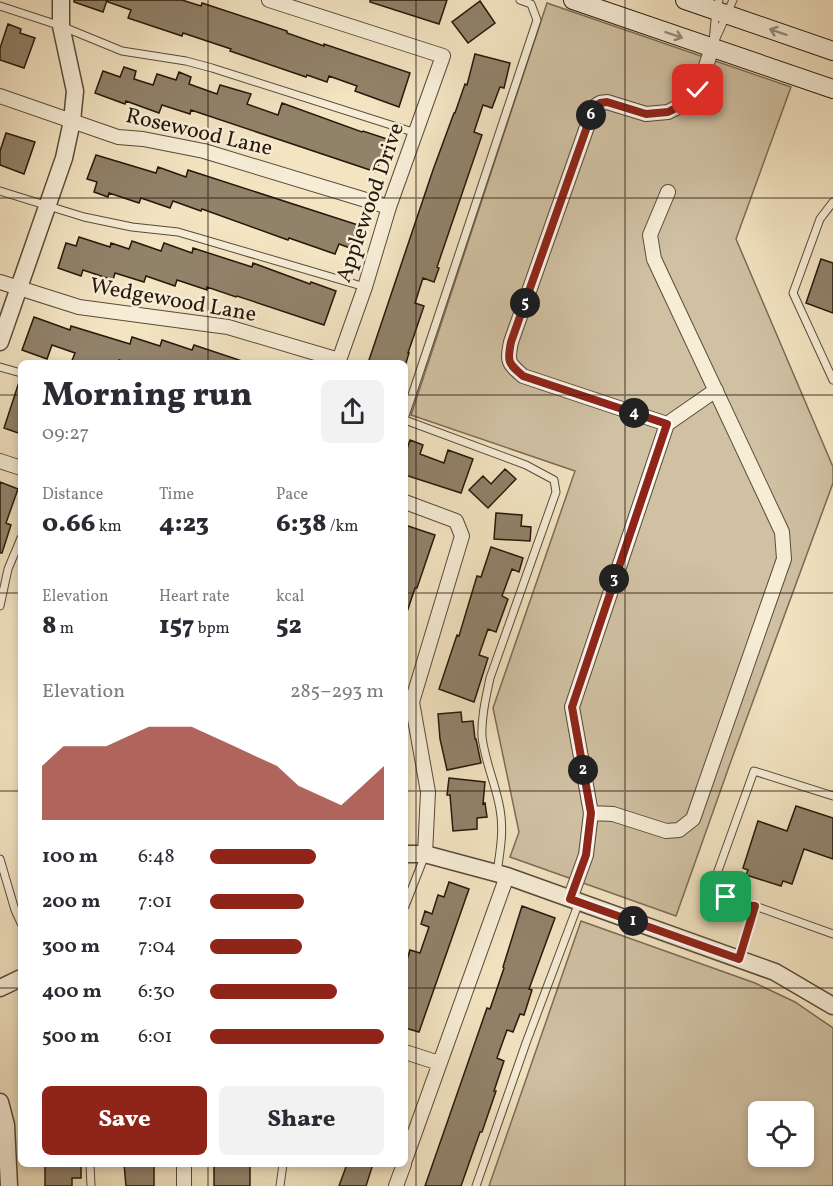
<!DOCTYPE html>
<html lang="en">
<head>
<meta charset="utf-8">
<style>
  body { margin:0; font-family:Vollkorn,serif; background:#f2f2f3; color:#2b2b33; height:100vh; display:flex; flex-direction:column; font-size:22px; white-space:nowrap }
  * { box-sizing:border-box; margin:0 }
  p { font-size:20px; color:#7c7c81 }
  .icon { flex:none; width:33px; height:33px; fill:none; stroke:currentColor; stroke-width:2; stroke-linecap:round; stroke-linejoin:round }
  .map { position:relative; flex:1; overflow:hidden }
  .drawer { position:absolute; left:18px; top:360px; width:390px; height:807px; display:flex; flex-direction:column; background:#fff; border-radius:9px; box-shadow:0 3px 9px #0003 }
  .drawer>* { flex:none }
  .fabs { position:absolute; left:748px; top:1101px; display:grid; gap:12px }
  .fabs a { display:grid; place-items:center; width:66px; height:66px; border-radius:9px; background:#fff; box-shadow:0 3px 9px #0003; font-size:30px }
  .pin { position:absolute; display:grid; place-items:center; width:51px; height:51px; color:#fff; margin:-26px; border-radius:12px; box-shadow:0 3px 9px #0006 }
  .km { position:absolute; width:30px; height:30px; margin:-15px; border-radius:50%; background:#222; color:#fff; font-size:16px; line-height:30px; text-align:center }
  .round { display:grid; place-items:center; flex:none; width:63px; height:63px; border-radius:9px; background:#f2f2f3 }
  .overview { display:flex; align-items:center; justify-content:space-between; height:102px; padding:0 24px }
  h1 { font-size:33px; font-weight:800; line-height:45px }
  .metrics { display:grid; grid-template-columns:repeat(3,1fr); gap:9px; height:102px; padding:6px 24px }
  .metrics div { display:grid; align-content:center }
  .metrics b { font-size:26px; font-weight:800 }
  .metrics small { font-size:16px; font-weight:400 }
  .metrics p { font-size:16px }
  .chart { height:168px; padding:12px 24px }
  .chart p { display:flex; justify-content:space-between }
  .chart svg { width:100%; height:108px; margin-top:6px; fill:#8f2418; opacity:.7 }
  .button { display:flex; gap:12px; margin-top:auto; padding:12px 24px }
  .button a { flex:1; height:69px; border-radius:9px; background:#8f2418; color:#fff; font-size:24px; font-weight:800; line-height:69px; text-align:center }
  .button a+a { background:#f2f2f3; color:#2b2b33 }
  ul { padding:0 24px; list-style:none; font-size:20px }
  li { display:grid; grid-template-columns:96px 72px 1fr; align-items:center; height:45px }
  li i { height:15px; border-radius:8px; background:#8f2418 }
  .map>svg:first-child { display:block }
  .green { fill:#d0c1a3; stroke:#7b6c57; stroke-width:1.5; fill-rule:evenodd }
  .building { fill:#91826a; stroke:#26180b; stroke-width:1.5 }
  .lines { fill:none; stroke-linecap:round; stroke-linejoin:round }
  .service-casing { stroke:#594b39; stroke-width:9 }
  .minor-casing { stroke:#594b39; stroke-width:16 }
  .tertiary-casing { stroke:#594b39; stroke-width:19 }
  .secondary-casing { stroke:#26180b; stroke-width:20 }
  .service { stroke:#f7edd7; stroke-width:7 }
  .minor { stroke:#f7edd7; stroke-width:14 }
  .tertiary { stroke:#f7edd7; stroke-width:16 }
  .secondary { stroke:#f7edd7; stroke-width:18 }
  .oneway { stroke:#998d7b }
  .route-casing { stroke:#fff; stroke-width:12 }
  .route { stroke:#8f2418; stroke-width:8 }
  .grid { fill:none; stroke:#26180b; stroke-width:1.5; stroke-opacity:0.55 }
  .labels { text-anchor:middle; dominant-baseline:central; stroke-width:5; stroke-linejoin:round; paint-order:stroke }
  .street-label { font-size:22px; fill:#26180b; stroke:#f7edd7 }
</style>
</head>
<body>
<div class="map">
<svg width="833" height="1186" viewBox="0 0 833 1186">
  <rect width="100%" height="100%" fill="#f3e4c2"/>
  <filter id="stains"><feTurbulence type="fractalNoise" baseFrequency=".00333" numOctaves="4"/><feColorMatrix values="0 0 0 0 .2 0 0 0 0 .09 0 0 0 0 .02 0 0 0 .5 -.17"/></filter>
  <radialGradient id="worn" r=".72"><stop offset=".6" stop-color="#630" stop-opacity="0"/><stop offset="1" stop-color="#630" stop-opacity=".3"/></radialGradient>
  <!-- green -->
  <path class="green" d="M 547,3 L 791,87 L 736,239 L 833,467 L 833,483 L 731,761 L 676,916 L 510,857 L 519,832 L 493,708 L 575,471 L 411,415 Z
    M 581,921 L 755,983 L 795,1002 L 833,1028 L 833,1186 L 489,1186 ZM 759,1112 L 804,1112 L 804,1156 L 759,1156 Z"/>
  <!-- building -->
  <path class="building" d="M 74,0 L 107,0 L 103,12 L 74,2 Z
    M 108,0 L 182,0 L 201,6 L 202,3 L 287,31 L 287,33 L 324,46 L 324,44 L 410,73 L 399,107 L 355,91 L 357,86 L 329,76 L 327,82 L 307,75 L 306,77 L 230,51 L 231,49 L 183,33 L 182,36 L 128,18 L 131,10 L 108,2 Z
    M 370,0 L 447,0 L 439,24 L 370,2 Z
    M 480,1 L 495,23 L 468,43 L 452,22 Z
    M 8,24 L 21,29 L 20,33 L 35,38 L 24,68 L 0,60 L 0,48 Z
    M 475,54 L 510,63 L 504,88 L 500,87 L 492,108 L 483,105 L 474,132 L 482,135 L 437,267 L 439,268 L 434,282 L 423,278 L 415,303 L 424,306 L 408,353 L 409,353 L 406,363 L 368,363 L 433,170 L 454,113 L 455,113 L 465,84 L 467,85 Z
    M 124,67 L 136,71 L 134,79 L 153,85 L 157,74 L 176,80 L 179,72 L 191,77 L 189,84 L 217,94 L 220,85 L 251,94 L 247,104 L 278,115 L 282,103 L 362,132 L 363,131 L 387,139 L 376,172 L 191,110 L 190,114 L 162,105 L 159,113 L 126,101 L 125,104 L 95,93 L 103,71 L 120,77 Z
    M 6,133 L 35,142 L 24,174 L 0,165 L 0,151 Z
    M 96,155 L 156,173 L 158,167 L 186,177 L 188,170 L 358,225 L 350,248 L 339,244 L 335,254 L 289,238 L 288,240 L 202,209 L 201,211 L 173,201 L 170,208 L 141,198 L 139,203 L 109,193 L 108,197 L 94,192 L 97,182 L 87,179 Z
    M 79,237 L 110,247 L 111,243 L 129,249 L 132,241 L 161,251 L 164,243 L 192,253 L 193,248 L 252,267 L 253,263 L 310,284 L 311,282 L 336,291 L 324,325 L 237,296 L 236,297 L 207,287 L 207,290 L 177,280 L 175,286 L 146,276 L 144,282 L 115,273 L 113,280 L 83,270 L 81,276 L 58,268 L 66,243 L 76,246 Z
    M 821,259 L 833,263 L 833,313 L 806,303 Z
    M 34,317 L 70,330 L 71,326 L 130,344 L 132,337 L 160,346 L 162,340 L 192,350 L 194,345 L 242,361 L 242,363 L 128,363 L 119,360 L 118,363 L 71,363 L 75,353 L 52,345 L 47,359 L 22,350 Z
    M 19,382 L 21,383 L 21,434 L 4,428 Z
    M 410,440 L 423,445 L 420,454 L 444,463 L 448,450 L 473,459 L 461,493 L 405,475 L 405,455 Z
    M 505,469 L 516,479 L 488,508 L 469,490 L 483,476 L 491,484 Z
    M 0,482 L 18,489 L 6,523 L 11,525 L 2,553 L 0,553 Z
    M 496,513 L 522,515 L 521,526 L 531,527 L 530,541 L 494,539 Z
    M 405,525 L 435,535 L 417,588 L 415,588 L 407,612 L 405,612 Z
    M 491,547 L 523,558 L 519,572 L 512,569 L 502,596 L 508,599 L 496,632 L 488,629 L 479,655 L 488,658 L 474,702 L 439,689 L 457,635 L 459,636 L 477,576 L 481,577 Z
    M 461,712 L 462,722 L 473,721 L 475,739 L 476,739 L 481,763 L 447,770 L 440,739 L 438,714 Z
    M 449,778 L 485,782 L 483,804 L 485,803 L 487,817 L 477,818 L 477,829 L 453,831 L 450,795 L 447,795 Z
    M 796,806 L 833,818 L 833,859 L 804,849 L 792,884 L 783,881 L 781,886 L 746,875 L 748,870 L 743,868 L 758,821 L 787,831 Z
    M 449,882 L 469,889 L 419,1032 L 405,1028 L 405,966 L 410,950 L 420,953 L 429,927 L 421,924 L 425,911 L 432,914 L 438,895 L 444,897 Z
    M 522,906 L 555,918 L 529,989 L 532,990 L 524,1015 L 520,1014 L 513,1032 L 507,1030 L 497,1058 L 504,1061 L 494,1091 L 496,1091 L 482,1132 L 480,1132 L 461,1186 L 425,1186 L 487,1008 L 490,1009 L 504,968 L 503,967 Z
    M 45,1164 L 81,1164 L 81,1178 L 72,1178 L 72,1186 L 45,1186 Z
    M 124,1164 L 154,1164 L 154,1186 L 126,1186 Z
    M 214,1164 L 250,1164 L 250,1186 L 214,1186 Z
    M 347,1164 L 373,1164 L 366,1186 L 339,1186 Z"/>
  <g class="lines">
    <defs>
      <path id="service" d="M 0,6 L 61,26 L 122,51 L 186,61 L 212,68 L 416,133
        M 713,42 L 716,10 L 719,0
        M 713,45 L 733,0
        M 0,191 L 84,217 L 132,227 L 178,232 L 365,287
        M 833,202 L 820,219 L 793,293 L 833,380
        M 0,367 L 21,373
        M 405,416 L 537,20 L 531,4 L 520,0
        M 405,420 L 526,465 L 554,480 L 556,492 L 490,678 C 486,697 481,718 482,737 C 485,762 496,785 500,809 C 504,831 500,851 497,873
        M 0,606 L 8,569 L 21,538
        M 0,859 L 15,910 L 21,923
        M 405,906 L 425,855
        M 755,906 L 833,934
        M 739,959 L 755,906 C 738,904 720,897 715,879 L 754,771 L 833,796
        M 90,1164 L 91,1186
        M 280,1186 L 283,1164
        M 476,1186 L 526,1043 L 579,902"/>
      <path id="minor" d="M 269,0 L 443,56 L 389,207 L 365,287 L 338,363
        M 0,96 L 118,137 L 143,139 L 204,151 L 389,207
        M 0,282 L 79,307 L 228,327 L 339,360
        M 667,424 L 716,390
        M 0,461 L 21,468
        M 405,502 L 456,521 L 462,536 L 412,702 L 428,792 L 425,854
        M 591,813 L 613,814 L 666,831 L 679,830 L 693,819 L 784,559 L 782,532 L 654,259 L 650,235 L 668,192
        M 570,899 L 586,855 L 591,813 L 572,707 L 667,424 L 523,376 C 508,363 507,362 511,342 L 594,107 L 600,103 L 607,102 L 646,114 L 668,112 L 688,102 L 698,90 L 712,48
        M 405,1052 L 439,1063
        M 405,1160 L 507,876
        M 184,1164 L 184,1186
        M 396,1186 L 404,1164"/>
      <path id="tertiary" d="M 0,342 L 64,158 L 72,121 L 75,91 L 61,26 L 61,0
        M 405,854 L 425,854 L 507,876 L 775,972 L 833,1006
        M 0,988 L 21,978
        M 0,1102 L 6,1125 L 9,1186"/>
      <path id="secondary" d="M 573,0 L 833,89
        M 685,0 L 833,51"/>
    </defs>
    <!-- service casing -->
    <use href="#service" class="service-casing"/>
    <!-- minor casing -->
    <use href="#minor" class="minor-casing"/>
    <!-- tertiary casing -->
    <use href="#tertiary" class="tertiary-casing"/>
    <!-- secondary casing -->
    <use href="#secondary" class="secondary-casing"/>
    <!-- service -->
    <use href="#service" class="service"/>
    <!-- minor -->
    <use href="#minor" class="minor"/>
    <!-- tertiary -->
    <use href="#tertiary" class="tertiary"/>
    <!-- secondary -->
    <use href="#secondary" class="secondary"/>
  </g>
  <!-- one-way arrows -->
  <defs><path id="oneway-shaft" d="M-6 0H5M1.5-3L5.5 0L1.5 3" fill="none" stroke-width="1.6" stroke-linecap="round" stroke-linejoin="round" transform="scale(1.5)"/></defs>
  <g class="oneway">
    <use href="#oneway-shaft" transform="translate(778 32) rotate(-161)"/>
    <use href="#oneway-shaft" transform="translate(674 35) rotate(19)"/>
  </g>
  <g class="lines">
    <defs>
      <path id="route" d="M 698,90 L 688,102 L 668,112 L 646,114 L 607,102 L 600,103 L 594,107 L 511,342 C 507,362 508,363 523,376 L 667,424 L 572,707 L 591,813 L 586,855 L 570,899 L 739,959 L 755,906 L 744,905 L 726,897"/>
    </defs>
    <!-- route casing -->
    <use href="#route" class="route-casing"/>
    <!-- route -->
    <use href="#route" class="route"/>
  </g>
  <!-- grid -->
  <path class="grid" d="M 208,0 L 208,363M 416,0 L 416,1186M 625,0 L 625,1186M 0,198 L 833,198M 0,395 L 21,395M 405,395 L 833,395M 0,593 L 21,593M 405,593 L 833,593M 0,791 L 21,791M 405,791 L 833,791M 0,988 L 21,988M 405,988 L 833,988M 208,1164 L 208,1186"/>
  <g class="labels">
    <!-- street labels -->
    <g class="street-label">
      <text transform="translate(199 133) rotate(13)">Rosewood Lane</text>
      <text transform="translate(371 203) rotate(-71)">Applewood Drive</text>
      <text transform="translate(173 301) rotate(10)">Wedgewood Lane</text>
    </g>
  </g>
  <rect width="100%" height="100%" filter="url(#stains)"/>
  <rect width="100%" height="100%" fill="url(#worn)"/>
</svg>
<div class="fabs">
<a><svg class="icon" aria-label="locate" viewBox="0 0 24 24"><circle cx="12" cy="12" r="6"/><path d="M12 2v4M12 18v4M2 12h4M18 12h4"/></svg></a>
</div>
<div class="pin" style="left:726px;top:897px;background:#1e9e55"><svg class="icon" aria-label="arrive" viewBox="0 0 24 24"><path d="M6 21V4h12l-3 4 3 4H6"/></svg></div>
<div class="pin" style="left:698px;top:90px;background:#d93025"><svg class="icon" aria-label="check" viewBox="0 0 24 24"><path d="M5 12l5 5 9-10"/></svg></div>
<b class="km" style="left:633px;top:921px">1</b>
<b class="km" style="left:583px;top:770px">2</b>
<b class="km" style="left:614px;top:579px">3</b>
<b class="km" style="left:634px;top:413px">4</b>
<b class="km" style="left:525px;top:303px">5</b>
<b class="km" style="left:591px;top:115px">6</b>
<section class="drawer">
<div class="overview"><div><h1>Morning run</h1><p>09:27</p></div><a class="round"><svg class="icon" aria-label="share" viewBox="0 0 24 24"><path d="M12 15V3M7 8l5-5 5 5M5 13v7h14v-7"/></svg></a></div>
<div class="metrics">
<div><p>Distance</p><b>0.66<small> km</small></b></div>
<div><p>Time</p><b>4:23</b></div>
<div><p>Pace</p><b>6:38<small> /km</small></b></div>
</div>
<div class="metrics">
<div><p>Elevation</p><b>8<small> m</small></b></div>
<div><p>Heart rate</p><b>157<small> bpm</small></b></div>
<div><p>kcal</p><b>52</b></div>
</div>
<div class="chart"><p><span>Elevation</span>285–293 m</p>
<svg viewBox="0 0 160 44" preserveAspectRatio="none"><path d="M0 44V22L10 14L20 14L30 14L40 10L50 6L60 6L70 6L80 10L90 14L100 18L110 22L120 30L130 34L140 38L150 30L160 22V44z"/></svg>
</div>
<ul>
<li><b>100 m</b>6:48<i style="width:61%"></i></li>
<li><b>200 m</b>7:01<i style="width:54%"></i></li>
<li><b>300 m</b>7:04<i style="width:53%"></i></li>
<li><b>400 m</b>6:30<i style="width:73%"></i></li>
<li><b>500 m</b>6:01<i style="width:100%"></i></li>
</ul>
<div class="button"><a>Save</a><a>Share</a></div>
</section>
</div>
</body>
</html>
